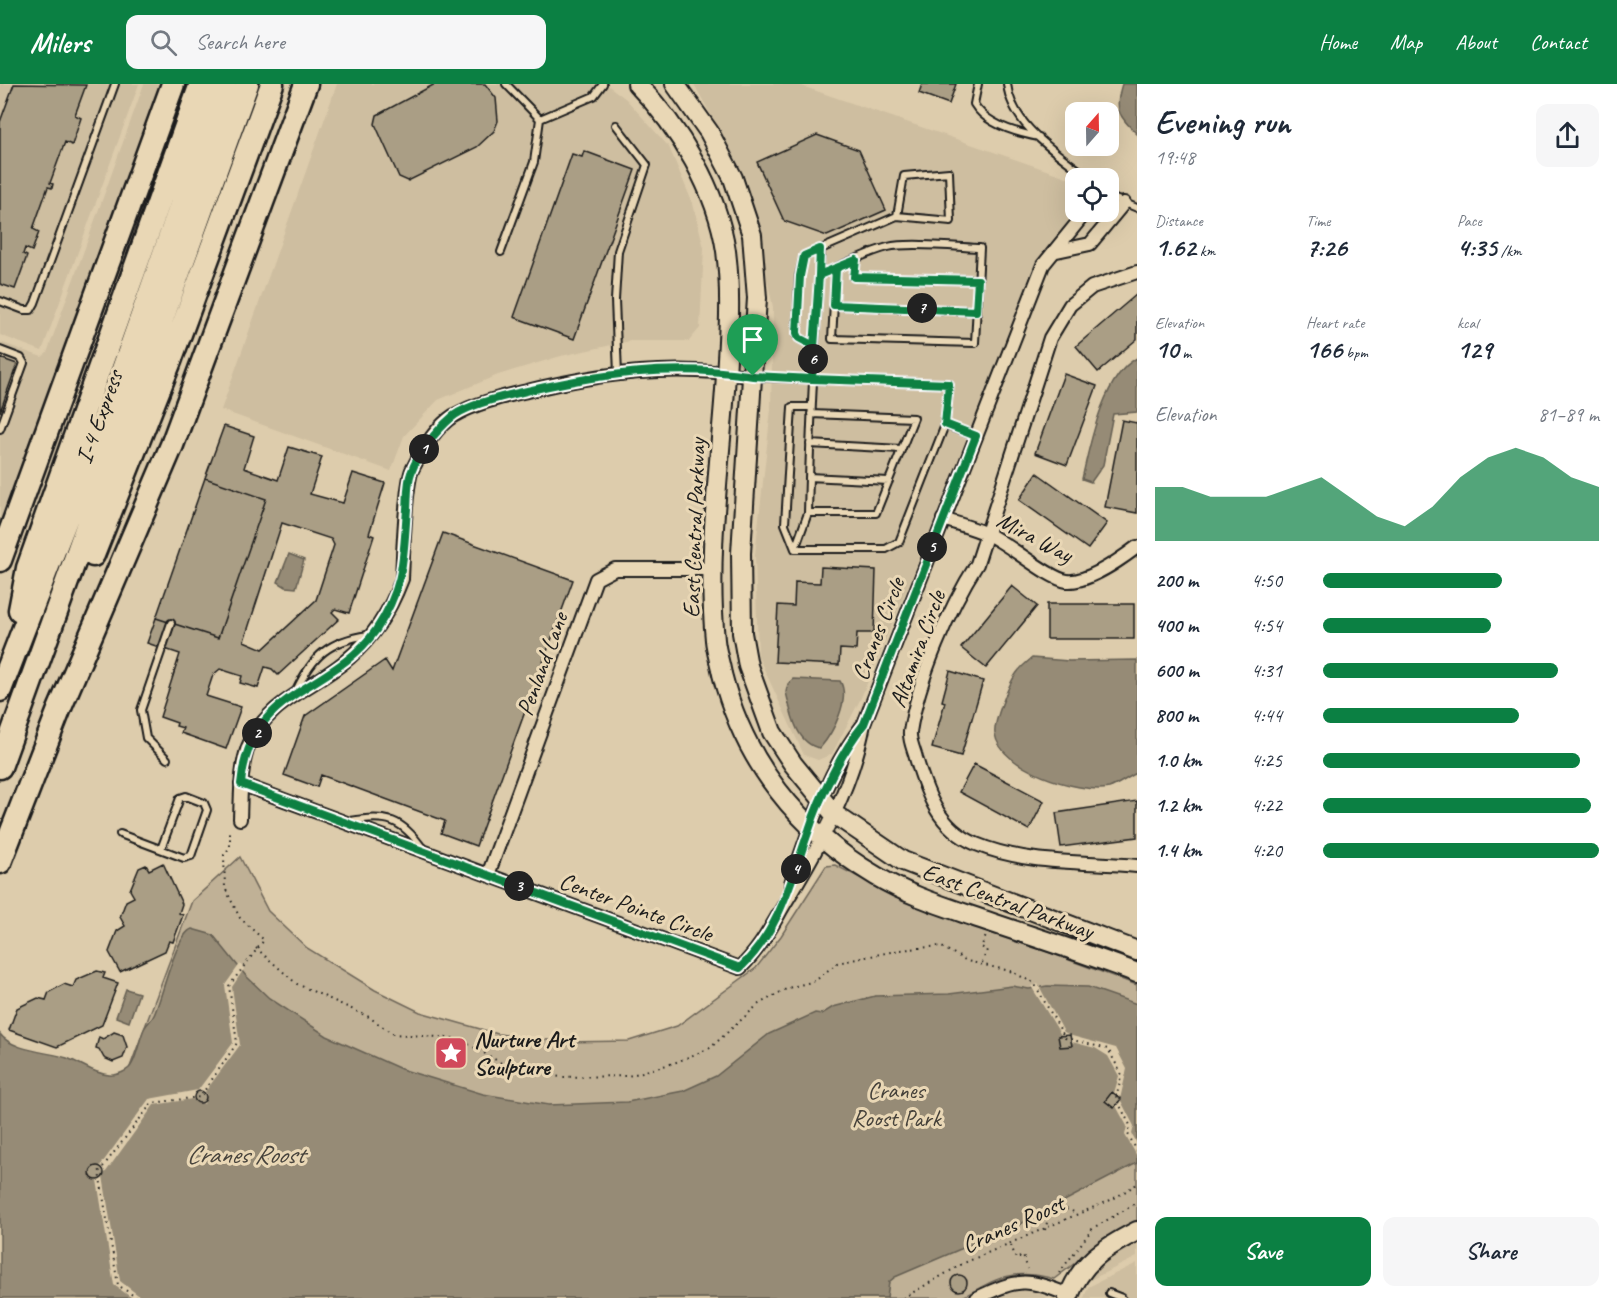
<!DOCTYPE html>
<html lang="en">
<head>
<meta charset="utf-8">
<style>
  body { margin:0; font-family:Caveat,sans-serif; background:#f6f6f7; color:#1f2937; height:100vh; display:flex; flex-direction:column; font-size:22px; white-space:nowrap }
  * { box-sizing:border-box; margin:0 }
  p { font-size:20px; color:#747a83 }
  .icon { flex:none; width:33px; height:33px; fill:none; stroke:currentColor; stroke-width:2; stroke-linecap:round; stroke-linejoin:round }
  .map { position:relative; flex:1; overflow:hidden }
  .side { display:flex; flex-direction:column; background:#fff; width:480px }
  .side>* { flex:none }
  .needle { width:39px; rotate:20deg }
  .tools { position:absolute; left:1065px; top:18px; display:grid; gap:12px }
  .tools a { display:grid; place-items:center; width:54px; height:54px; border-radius:12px; background:#fff; box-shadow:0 6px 24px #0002; font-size:30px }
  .pin { position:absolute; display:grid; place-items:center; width:51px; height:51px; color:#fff; margin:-62px -26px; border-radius:50% 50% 50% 0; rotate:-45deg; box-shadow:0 0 6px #0007 }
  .pin .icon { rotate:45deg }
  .km { position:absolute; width:30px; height:30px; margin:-15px; border-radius:50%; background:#222; color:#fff; font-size:16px; line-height:30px; text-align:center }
  .round { display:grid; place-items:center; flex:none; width:63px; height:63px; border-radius:12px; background:#f6f6f7 }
  .head { display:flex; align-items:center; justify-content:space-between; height:102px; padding:0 18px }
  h1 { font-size:33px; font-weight:700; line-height:45px }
  .metrics { display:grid; grid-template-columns:repeat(3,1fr); gap:9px; height:102px; padding:6px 18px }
  .metrics div { display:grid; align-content:center }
  .metrics b { font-size:26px; font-weight:700 }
  .metrics small { font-size:16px; font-weight:400 }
  .metrics p { font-size:16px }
  .chart { height:168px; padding:12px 18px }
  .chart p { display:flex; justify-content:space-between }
  .chart svg { width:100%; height:108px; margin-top:6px; fill:#0b8043; opacity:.7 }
  .button { display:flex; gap:12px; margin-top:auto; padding:12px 18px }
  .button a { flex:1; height:69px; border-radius:12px; background:#0b8043; color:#fff; font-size:24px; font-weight:700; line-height:69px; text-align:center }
  .button a+a { background:#f6f6f7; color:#1f2937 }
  ul { padding:0 18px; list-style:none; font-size:20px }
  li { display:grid; grid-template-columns:96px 72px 1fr; align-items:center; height:45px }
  li i { height:15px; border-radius:8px; background:#0b8043 }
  header { display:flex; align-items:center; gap:36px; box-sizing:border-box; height:84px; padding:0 30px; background:#0b8043; color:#fff }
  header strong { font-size:28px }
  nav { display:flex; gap:33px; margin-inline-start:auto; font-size:21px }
  .search { width:420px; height:54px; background:#f6f6f7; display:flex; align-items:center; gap:15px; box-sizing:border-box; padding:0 21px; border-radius:12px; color:#747a83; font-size:22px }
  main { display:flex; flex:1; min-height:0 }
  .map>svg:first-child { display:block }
  .built { fill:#cebea0 }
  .green { fill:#c0b196; stroke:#6e6659; stroke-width:1.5 }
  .water { fill:#968b76; stroke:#655f52; stroke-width:1.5 }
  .pier { fill:#ddccac }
  .building { fill:#aa9e85; stroke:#1c1c1c; stroke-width:1.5; fill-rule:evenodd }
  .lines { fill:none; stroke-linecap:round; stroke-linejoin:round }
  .lane-casing { stroke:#1c1c1c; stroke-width:10 }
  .street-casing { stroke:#1c1c1c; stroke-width:16 }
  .secondary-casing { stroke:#1c1c1c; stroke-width:22 }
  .highway-casing { stroke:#1c1c1c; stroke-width:27 }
  .path { stroke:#1c1c1c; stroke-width:2; stroke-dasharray:1.5 4.5; stroke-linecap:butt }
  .lane { stroke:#e9d7b5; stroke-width:6 }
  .street { stroke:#e9d7b5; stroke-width:12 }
  .secondary { stroke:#e9d7b5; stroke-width:18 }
  .highway { stroke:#e9d7b5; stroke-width:22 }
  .route-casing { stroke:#fff; stroke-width:12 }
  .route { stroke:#0b8043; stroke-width:8 }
  .labels { text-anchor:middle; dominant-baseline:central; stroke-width:6; stroke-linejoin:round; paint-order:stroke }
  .street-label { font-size:24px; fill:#1c1c1c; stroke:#e9d7b5 }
  .poi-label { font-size:24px; font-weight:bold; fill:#1c1c1c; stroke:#e9d7b5; text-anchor:start }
  .park-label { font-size:24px; fill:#45413a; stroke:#e9d7b5 }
  .water-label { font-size:26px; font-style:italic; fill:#47433c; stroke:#e9d7b5 }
</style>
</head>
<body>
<header>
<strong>Milers</strong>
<div class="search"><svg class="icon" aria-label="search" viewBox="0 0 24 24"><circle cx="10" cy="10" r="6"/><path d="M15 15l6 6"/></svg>Search here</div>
<nav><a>Home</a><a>Map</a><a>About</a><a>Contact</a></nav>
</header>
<main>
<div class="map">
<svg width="1137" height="1214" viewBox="0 0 1137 1214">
  <rect width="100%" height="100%" fill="#ddccac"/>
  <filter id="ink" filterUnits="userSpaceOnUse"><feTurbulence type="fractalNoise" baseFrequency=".0167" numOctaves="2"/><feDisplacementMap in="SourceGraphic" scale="12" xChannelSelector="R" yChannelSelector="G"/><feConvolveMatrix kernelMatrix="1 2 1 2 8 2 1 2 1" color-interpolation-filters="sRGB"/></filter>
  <g filter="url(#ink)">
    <!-- built -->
    <path class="built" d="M 0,0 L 139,0 L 42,267 L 0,251 Z
      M 144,0 L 163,0 L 0,451 L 0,258 L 42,273 L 47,269 Z
      M 337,0 L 606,0 L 626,15 L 669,63 L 693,120 L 704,164 L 700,244 L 689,257 L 630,257 L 561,272 L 498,291 L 438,316 L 404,352 L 391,387 L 221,326 Z
      M 694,0 L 796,0 L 1075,96 L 1075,123 L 1060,150 L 1038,179 L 940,426 L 860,616 L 832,670 L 818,676 L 804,671 L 758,572 L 755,471 L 771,325 L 773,223 L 746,95 Z
      M 1137,1155 L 1137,1173 L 1086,1198 L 1079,1214 L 1074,1214 L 1090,1184 Z
      M 1137,1179 L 1137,1214 L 1084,1214 L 1088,1203 Z
      M 1019,1204 L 1032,1204 L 1047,1214 L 998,1214 Z"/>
    <!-- green -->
    <path class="green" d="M 240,773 L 268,827 L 307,864 L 375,906 L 420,928 L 498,950 L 564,958 L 629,957 L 677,942 L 756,884 L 781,852 L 826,782 L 835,781 L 894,811 L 1137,901 L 1137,1138 L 1107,1155 L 1054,1195 C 1013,1184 997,1194 961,1214 L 78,1214 L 130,983 L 192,817 Z"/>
    <!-- water -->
    <path class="water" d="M 1122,0 L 1137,0 L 1137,50 C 1118,31 1114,26 1122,0 Z
      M 1137,274 L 1137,328 L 1113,330 L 1103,381 L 1091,398 L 1082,395 C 1090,360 1103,292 1137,274 Z
      M 289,470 L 304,476 L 296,504 L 286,503 L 278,498 Z
      M 1032,574 L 1069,577 L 1137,576 L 1137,689 C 1128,693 1118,701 1109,704 C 1079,710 1000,685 995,650 C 993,639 1009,600 1016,590 C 1020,584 1027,578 1032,574 Z
      M 793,595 L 840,597 C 851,615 833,649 820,664 C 796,660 791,629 786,608 L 788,600 Z
      M 192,845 L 213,851 L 246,892 L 269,914 L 327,952 L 401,985 L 483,1010 L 549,1021 L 627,1018 L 683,1007 L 716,992 L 769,950 L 815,929 L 822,930 L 833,923 L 875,912 L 949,910 L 1012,902 L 1029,905 L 1047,902 L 1088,903 L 1137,920 L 1137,1079 L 1003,1149 L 998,1149 L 895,1193 L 889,1198 L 887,1214 L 0,1214 L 0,950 C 12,967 50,968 67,974 C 81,979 94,990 109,991 C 116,992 129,987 132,980 C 138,969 139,956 144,945 C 146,940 152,936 154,931 C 162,914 176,850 192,845 Z
      M 126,905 L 139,909 L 129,938 L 116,933 Z"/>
    <!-- pier -->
    <path class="pier" d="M 240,880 L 244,885 L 232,903 L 240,961 L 205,1008 L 207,1010 L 204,1020 L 192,1015 L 154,1021 L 103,1092 L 120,1197 L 142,1214 L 132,1214 L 114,1201 L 97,1096 L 89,1087 L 100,1082 L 149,1015 L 198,1006 L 233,959 L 225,901 Z
      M 1038,900 L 1064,948 L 1072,952 L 1116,964 L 1127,985 L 1120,1015 L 1134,1042 L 1132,1050 L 1137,1059 L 1137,1072 L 1125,1051 L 1127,1042 L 1116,1022 L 1114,1024 L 1105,1017 L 1112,1008 L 1114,1009 L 1119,992 L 1108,972 L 1095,964 L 1072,958 L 1072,962 L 1060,963 L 1058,952 L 1061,951 L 1031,902 Z"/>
    <!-- building -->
    <path class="building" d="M 14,0 L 86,1 L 75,31 L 81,34 L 72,61 L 65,58 L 50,99 L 53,100 L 52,104 L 48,103 L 33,145 L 39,148 L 32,167 L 25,164 L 23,170 L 27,172 L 15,205 L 0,200 L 0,38 Z
      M 435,0 L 485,0 L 496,14 L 498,37 L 494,47 L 477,63 L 408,97 L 399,93 L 375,40 L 377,31 Z
      M 922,0 L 956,0 L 949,20 L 919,9 Z
      M 817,51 L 859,66 L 886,126 L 827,152 L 784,137 L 757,78 Z
      M 584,67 L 635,86 L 574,255 L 514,233 L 572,70 L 582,73 Z
      M 1137,210 L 1137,255 L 1098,288 L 1076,262 Z
      M 0,274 L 17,280 L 0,328 Z
      M 1064,290 L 1097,302 L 1067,381 L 1035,369 Z
      M 1122,336 L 1137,339 L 1137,429 L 1105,423 Z
      M 224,342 L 254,352 L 244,384 L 278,396 L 289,363 L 322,373 L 310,410 L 343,419 L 353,389 L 385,399 L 369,450 L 374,452 L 349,529 L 335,525 L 332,528 L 339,535 L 278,591 L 272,585 L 265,583 L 258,604 L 240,599 L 242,592 L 220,585 L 213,591 L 206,612 L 241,623 L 226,665 L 181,649 L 183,644 L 176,642 L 177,639 L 160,633 L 180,570 L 147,559 L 156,534 L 218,554 L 266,415 L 205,394 ZM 282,439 L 331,455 L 334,461 L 316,516 L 263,565 L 244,557 Z
      M 1037,389 L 1107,439 L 1088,465 L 1019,416 Z
      M 205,394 L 266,415 L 218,554 L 156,534 Z
      M 443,449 L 573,496 L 476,762 L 441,749 L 445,737 L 321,691 L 317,703 L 284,691 L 305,632 L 385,576 L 392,587 Z
      M 821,483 L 876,486 L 874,549 L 857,549 L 856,566 L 840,565 L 839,581 L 775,578 L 778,521 L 794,522 L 795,498 L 820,499 Z
      M 1012,502 L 1037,522 L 986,584 L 961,564 Z
      M 1047,520 L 1134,520 L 1134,555 L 1047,555 Z
      M 950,587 L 983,597 L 961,672 L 932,664 L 945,618 L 942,617 Z
      M 974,680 L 1044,717 L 1029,746 L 959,708 Z
      M 1137,717 L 1137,753 L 1061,763 L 1056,729 Z
      M 163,779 L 182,820 L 179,829 L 183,831 L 173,858 L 169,857 L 165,867 L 120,888 L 109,868 L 117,847 L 125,842 L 120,833 L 126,817 L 134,813 L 130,806 L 139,784 L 146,781 L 149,786 Z
      M 97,887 L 105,889 L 103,894 L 118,899 L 102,941 L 57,963 L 9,946 L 17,924 L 38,914 L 46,916 L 49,908 L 64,900 L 73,903 L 76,896 Z
      M 114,948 L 123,951 L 127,963 L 123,974 L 113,978 L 104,974 L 99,965 L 96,964 L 99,953 L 103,955 Z
      M 1070,951 L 1072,962 L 1060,963 L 1058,952 Z
      M194 1013a6 6 0 1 1 12 0a6 6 0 1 1-12 0Z
      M 1112,1008 L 1121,1015 L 1114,1024 L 1105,1017 Z
      M90 1089a7 7 0 1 1 14 0a7 7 0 1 1-14 0Z
      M951 1199a8 8 0 1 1 16 0a8 8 0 1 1-16 0Z"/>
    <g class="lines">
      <defs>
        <path id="lane" d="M 506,0 L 540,35 L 594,12 L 603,0
          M 978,0 L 974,20 C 986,40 1017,49 1039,53
          M 1007,0 C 1012,43 1058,69 1089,94
          M 616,41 L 647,81 L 618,167 L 615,216 L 618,290
          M 1108,112 L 1137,124
          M 501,168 L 534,78 L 540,35
          M 856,176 L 854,193 L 978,196
          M 819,191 L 821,165 L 897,132 L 904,92 L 949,88 L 951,137 L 897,132
          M 0,217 L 24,226 L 31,226 L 35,219 L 115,0
          M 834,221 L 977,227
          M 814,262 L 799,254 L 797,249 L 799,192 L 804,172 L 821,165
          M 0,266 L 21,274 L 24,279 L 0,345
          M 753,293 L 949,300 L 945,341 L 976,352
          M 811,330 L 914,334 L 876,429 L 808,429 C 810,349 814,270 819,191 C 841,182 865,169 888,163 C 908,158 958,163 980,164 L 975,259 L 832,255 L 836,184
          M 810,360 L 901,365
          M 809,393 L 889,397
          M 808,429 L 795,465 L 886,465 L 899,458 L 945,341
          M 795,465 L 785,440 L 792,323 L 811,323
          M 296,607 C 313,571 329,557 368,551
          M 167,675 L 146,654 L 141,626 L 171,539
          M 350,737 C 387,730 402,735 423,765
          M 120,750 L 184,774 L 191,772 L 207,726 L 204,719 L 186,712 L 180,714 L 161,765
          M 1109,1209 L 1122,1214"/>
        <path id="street" d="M 1057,167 L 1090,160 L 1124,119
          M 1137,188 L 1092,203 L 1070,221 L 1050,254 L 977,480 C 949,524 918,596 910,648 C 909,656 914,666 916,674 C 927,710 938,744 976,760 C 1027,781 1083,777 1137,782
          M 943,435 C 958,440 973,444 987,450 C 1008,459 1049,495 1067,497 C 1088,499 1121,475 1137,463
          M 241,700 L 740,884 C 761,864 772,841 787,816 C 820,761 852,704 864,640 L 1043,181 L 1086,128
          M 240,735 C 241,712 240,685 248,663 C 266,617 315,604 349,574 C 373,554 391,524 402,495 C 403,474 405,402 412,386 C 421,368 436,343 453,332 C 475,319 502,313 527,307 C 601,289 677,279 753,293
          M 488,791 L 596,495 L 615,485 L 713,485
          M 791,799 C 809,746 828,685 863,641
          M 977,1214 C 1019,1194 1026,1194 1069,1211"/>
        <path id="secondary" d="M 637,0 C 679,43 717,106 726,167 C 732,214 728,259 725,306 C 719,388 707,474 715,556 C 716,567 720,579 722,590 C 744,677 798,746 876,792 C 906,810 940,821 972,832 C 1027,851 1083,868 1137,889
          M 675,0 L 709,48 L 733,94 L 752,151 L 757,214 L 741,469 L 742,549 L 748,582 L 772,648 L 793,680 L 834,730 L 903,777 L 1137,867
          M 1068,1214 C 1081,1178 1104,1164 1137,1147"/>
        <path id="highway" d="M 93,471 L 170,277 L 272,0
          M 0,476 L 173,0
          M 20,526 L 28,484 L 201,0
          M 0,606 L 110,322 L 224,0
          M 0,683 L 247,0
          M 0,778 L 59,626 L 172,361 L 306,0"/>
      </defs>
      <!-- lane casing -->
      <use href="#lane" class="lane-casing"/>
      <!-- street casing -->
      <use href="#street" class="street-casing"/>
      <!-- secondary casing -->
      <use href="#secondary" class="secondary-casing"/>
      <!-- highway casing -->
      <use href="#highway" class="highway-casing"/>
      <!-- path -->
      <path class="path" d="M 256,864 L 297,900 L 369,933 L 393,950 L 453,954 L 470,961 L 508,983 L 560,993 L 628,992 L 674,979 L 710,964 L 759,920 L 788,904 L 815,897 L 837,879 L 900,866 L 940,862 L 967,877 L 1010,887 L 1034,899 L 1065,954 L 1108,965 L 1122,991 L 1116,1014 L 1130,1041 L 1128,1050 L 1137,1067
        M 982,879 L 987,866 L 981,863 L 986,852
        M444 970a7 7 0 1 1 14 0a7 7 0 1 1-14 0Z
        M 1045,1146 L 1052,1120 L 1077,1129
        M 1011,1161 L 1016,1175 L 1023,1172 L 1028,1185
        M 1059,1189 L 1093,1144 L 1137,1119
        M 137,1214 L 118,1201 L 99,1088 L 152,1019 L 200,1013 L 237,959 L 229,902 L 264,856 L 240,834 L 225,804 L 224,771 L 230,763 L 230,747
        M 903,1214 L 964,1179 L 1113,1115 L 1137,1100"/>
      <!-- lane -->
      <use href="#lane" class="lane"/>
      <!-- street -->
      <use href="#street" class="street"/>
      <!-- secondary -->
      <use href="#secondary" class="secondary"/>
      <!-- highway -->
      <use href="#highway" class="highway"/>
    </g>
  </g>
  <g class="lines" filter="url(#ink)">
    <defs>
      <path id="route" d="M 753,292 C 672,278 593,291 514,310 C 497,314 464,322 451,334 C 436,347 418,369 411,389 C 407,399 408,414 407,425 C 403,475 405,502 376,546 C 330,611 250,602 241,700 L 740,884 C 780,846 791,796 809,746 C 820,712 842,667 864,640 L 976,352 L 945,340 L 949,300 L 812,295 C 814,260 817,225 819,191 L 856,176 L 854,193 L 978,196 L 976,227 L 834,221 L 836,184 L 819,191 L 820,165 L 804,172 L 800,192 L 797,249 L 799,254 L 814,262 L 812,295 L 753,292"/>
    </defs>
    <!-- route casing -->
    <use href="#route" class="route-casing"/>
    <!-- route -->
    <use href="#route" class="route"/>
  </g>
  <!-- icons -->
  <defs>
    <symbol id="sight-square" viewBox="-11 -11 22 22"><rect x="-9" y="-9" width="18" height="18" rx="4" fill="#d1495b" stroke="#e9d7b5"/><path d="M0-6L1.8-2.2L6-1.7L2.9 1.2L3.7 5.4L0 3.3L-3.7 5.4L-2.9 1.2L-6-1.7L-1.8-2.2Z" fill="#fff"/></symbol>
  </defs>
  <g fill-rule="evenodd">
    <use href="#sight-square" x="432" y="950" width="38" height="38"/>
  </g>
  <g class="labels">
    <!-- street labels -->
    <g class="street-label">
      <text transform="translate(99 333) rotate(-70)">I-4 Express</text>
      <text transform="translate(694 444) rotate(-88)">East Central Parkway</text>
      <text transform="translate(1035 453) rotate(28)">Mira Way</text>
      <text transform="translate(878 545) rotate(-69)">Cranes Circle</text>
      <text transform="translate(917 565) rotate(-70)">Altamira Circle</text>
      <text transform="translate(542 580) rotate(-70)">Penland Lane</text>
      <text transform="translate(1008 817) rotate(20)">East Central Parkway</text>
      <text transform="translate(636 823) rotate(20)">Center Pointe Circle</text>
      <text transform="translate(1013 1140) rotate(-24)">Cranes Roost</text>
    </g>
    <!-- poi labels -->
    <g class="poi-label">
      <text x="474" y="955">Nurture Art<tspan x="474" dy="28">Sculpture</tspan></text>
    </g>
    <!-- park labels -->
    <g class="park-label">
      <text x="896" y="1006">Cranes<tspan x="896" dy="28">Roost Park</tspan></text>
    </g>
    <!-- water labels -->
    <g class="water-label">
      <text x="245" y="1070">Cranes Roost</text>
    </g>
  </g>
</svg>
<div class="tools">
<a><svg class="needle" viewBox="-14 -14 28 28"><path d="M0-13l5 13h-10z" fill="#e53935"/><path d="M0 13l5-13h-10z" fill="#747a83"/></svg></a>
<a><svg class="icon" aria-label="locate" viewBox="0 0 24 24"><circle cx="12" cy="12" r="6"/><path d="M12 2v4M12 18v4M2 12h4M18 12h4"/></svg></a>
</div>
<div class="pin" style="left:753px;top:292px;background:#1e9e55"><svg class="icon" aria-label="arrive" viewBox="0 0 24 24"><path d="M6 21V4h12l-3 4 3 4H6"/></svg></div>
<b class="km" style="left:424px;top:365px">1</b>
<b class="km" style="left:257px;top:649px">2</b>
<b class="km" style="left:519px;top:802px">3</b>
<b class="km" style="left:796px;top:785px">4</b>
<b class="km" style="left:932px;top:463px">5</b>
<b class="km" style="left:813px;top:275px">6</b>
<b class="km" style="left:922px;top:224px">7</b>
</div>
<section class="side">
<div class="head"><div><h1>Evening run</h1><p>19:48</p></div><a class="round"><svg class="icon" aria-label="share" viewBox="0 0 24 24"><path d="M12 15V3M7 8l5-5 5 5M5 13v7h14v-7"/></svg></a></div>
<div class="metrics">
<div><p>Distance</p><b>1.62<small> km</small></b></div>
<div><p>Time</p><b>7:26</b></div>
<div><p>Pace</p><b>4:35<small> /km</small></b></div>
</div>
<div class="metrics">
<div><p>Elevation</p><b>10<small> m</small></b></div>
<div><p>Heart rate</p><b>166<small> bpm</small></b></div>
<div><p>kcal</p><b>129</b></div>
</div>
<div class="chart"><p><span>Elevation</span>81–89 m</p>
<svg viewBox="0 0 160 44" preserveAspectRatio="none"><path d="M0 44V22L10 22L20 26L30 26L40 26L50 22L60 18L70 26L80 34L90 38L100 30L110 18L120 10L130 6L140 10L150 18L160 22V44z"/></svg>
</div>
<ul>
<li><b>200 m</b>4:50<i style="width:65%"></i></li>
<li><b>400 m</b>4:54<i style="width:61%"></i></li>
<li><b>600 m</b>4:31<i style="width:85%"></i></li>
<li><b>800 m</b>4:44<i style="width:71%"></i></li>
<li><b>1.0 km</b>4:25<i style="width:93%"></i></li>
<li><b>1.2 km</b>4:22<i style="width:97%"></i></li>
<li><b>1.4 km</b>4:20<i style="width:100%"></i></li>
</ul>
<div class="button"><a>Save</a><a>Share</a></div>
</section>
</main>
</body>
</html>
